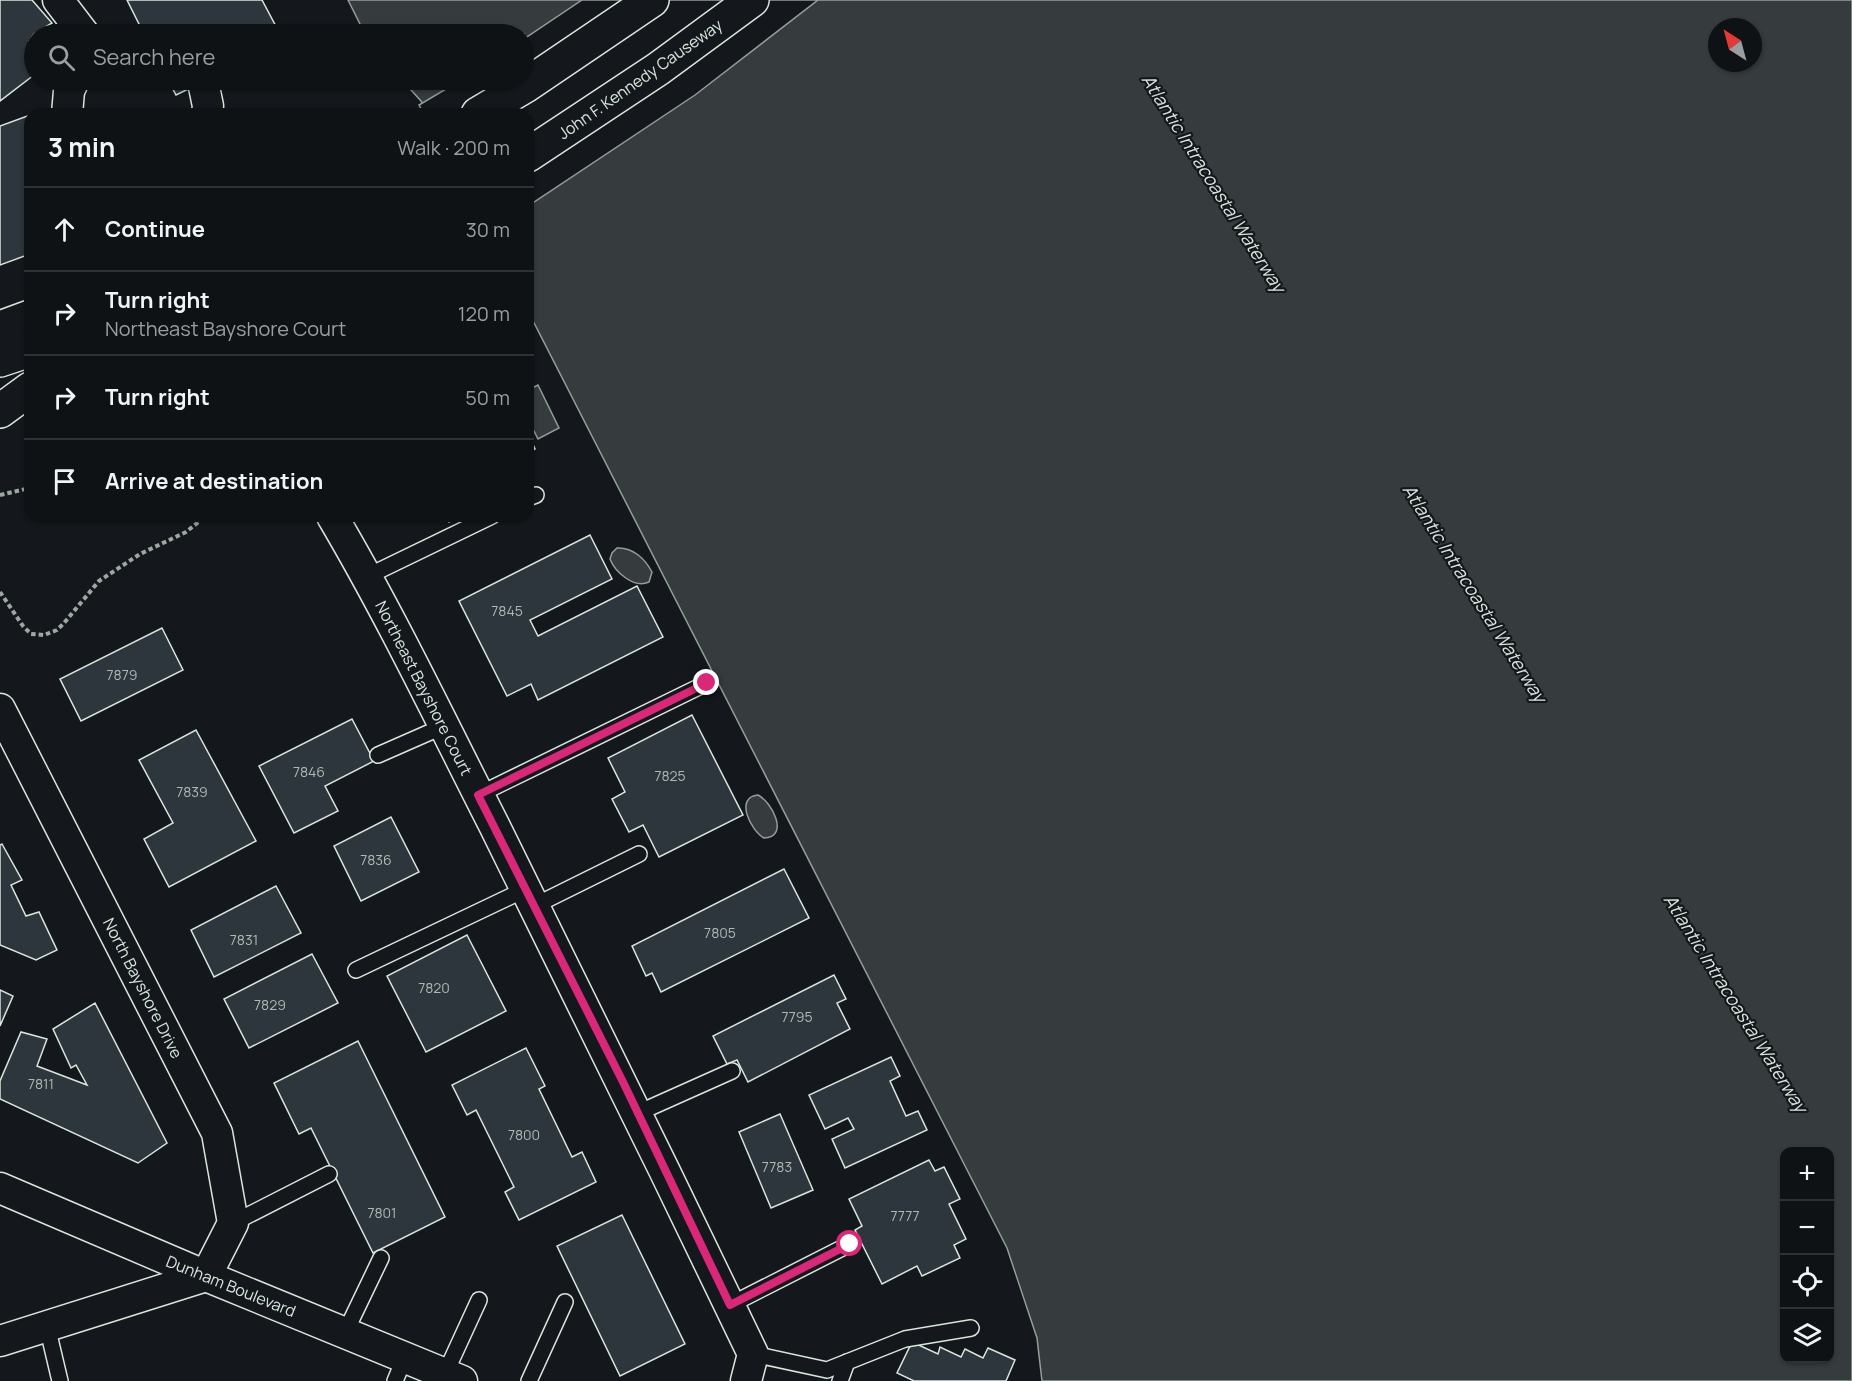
<!DOCTYPE html>
<meta charset="utf-8">
<style>
:root{--surface:#0f1215;--page:#1d2022;--text:#f1f3f6;--muted:#9b9ea0;--line:#2f3234}
body{margin:0;font-family:Manrope,sans-serif;background:var(--page);color:var(--text)}
.controls{position:absolute;right:18px;bottom:18px;display:grid;overflow:hidden;border-radius:12px;box-shadow:0 2px 4px #0004}
.controls button{width:54px;height:54px;display:grid;place-items:center;padding:0;border:0;border-bottom:2px solid var(--line);background:var(--surface);color:var(--text);font:30px sans-serif}
.compass{position:absolute;left:1708px;top:18px;width:54px;height:54px;border-radius:50%;background:var(--surface);box-shadow:0 2px 4px #0004;rotate:324deg}
.stop{position:absolute;width:18px;height:18px;margin:-14px;border:4px solid #db2777;border-radius:50%;background:#fff}
.stop.end{background:#db2777;border-color:#fff;box-shadow:0 2px 6px #0008}
.list{margin:0;padding:0;list-style:none}
h2{display:flex;justify-content:space-between;align-items:center;height:78px;margin:0;padding:0 24px;font-size:26px}
h2 small{font-size:20px;font-weight:400;color:var(--muted)}
.list li{display:grid;grid-template-columns:39px 1fr auto;gap:18px;align-items:center;box-sizing:border-box;height:84px;padding:0 24px;border-top:2px solid var(--line)}
.list b{display:block;font-size:22px;white-space:nowrap}
.list p{margin:0;font-size:20px;white-space:nowrap;color:var(--muted)}
.list em{font-size:20px;font-style:normal;color:var(--muted)}
.icon{flex:none;width:33px;height:33px;fill:none;stroke:currentColor;stroke-width:2;stroke-linecap:round;stroke-linejoin:round}
.map{position:relative;flex:none;width:1852px;height:1381px;overflow:hidden}
.search{position:absolute;background:var(--surface);box-shadow:0 2px 4px #0004;left:24px;top:24px;width:510px;height:66px;display:flex;align-items:center;gap:15px;box-sizing:border-box;padding:0 21px;border-radius:33px;color:var(--muted);font-size:22px}
.panel{position:absolute;background:var(--surface);box-shadow:0 2px 4px #0004;left:24px;top:108px;width:510px;height:414px;border-radius:18px}
.map>svg:first-child{display:block}
.water{fill:#363b3e;stroke:#939e99;stroke-width:1.5;fill-rule:evenodd}
.pier{fill:#14181c;stroke:#939e99;stroke-width:1.5}
.building{fill:#2c363c;stroke:#d8e6dc;stroke-width:1.5}
.lines{fill:none;stroke-linecap:round;stroke-linejoin:round}
.lane-casing{stroke:#d8e6dc;stroke-width:18}
.street-casing{stroke:#d8e6dc;stroke-width:33}
.primary-casing{stroke:#d8e6dc;stroke-width:36}
.path{stroke:#9da8a2;stroke-width:4;stroke-dasharray:4.5 3;stroke-linecap:butt}
.lane{stroke:#14181c;stroke-width:15}
.street{stroke:#14181c;stroke-width:30}
.primary{stroke:#14181c;stroke-width:33}
.route{stroke:#db2777;stroke-width:8}
.labels{text-anchor:middle;dominant-baseline:central;stroke-width:4.5;stroke-linejoin:round;paint-order:stroke}
.number-label{font-size:14px;fill:#adbab4}
.street-label{font-size:16px;fill:#d8e6dc;stroke:#14181c}
.water-label{font-size:18px;font-style:italic;fill:#d8e6dc;stroke:#14181c}
</style>
<div class="map">
<svg width="1852" height="1381" viewBox="0 0 1852 1381">
<rect width="100%" height="100%" fill="#14181c"/>
<g class="water">
<path d="M348 0H1852V1381H1042L1037 1338 1007 1248 528 311V114H427L421 101 402 80H524V34H365ZM1717 27H1753V63H1717ZM1784 1152H1830V1358H1784Z"/>
<path d="M538 385 559 428 538 439 528 419V390Z"/>
<path d="M617 548C633 547 645 559 652 572L649 582C634 589 615 572 610 559L612 553Z"/>
<path d="M758 795C772 802 790 837 764 838 751 831 734 797 758 795Z"/>
</g>
<path class="pier" d="M582 0H818L695 95 528 206V114H424L419 105 461 80H524V39Z"/>
<g class="building">
<path d="M0 0H32L52 23 34 34 29 41 34 48V75L0 101Z"/>
<path d="M127 0H262L280 34H144Z"/>
<path d="M168 80H207L176 95Z"/>
<path d="M30 115V254L0 265V126Z"/>
<path d="M528 433 535 449 528 453Z"/>
<path d="M446 516H461L449 522Z"/>
<path d="M590 535 612 579 530 620 538 636 637 586 663 637 538 700 531 684 507 696 459 601Z"/>
<path d="M162 628 183 670 81 721 60 679Z"/>
<path d="M692 715 743 815 659 857 643 825 629 832 612 799 625 792 608 758Z"/>
<path d="M352 719 374 761 325 786 338 811 294 833 259 766Z"/>
<path d="M196 730 256 841 169 887 144 839 173 823 139 760Z"/>
<path d="M391 817 419 872 361 901 334 846Z"/>
<path d="M2 844 22 880 11 885 26 916 39 912 57 950 36 960 0 945V845Z"/>
<path d="M784 869 809 918 661 992 652 973 646 976 632 946Z"/>
<path d="M276 886 301 933 214 977 191 930Z"/>
<path d="M467 935 506 1011 426 1052 387 976Z"/>
<path d="M312 954 338 1003 249 1048 224 999Z"/>
<path d="M834 975 846 999 837 1003 850 1029 748 1082 737 1060 727 1064 713 1036Z"/>
<path d="M0 990 13 996 0 1026Z"/>
<path d="M95 1003 167 1143 138 1163 0 1099V1081L21 1032 47 1039 37 1066 87 1085 76 1065 71 1068 53 1029Z"/>
<path d="M358 1041 445 1217 373 1253 311 1128 299 1134 274 1083Z"/>
<path d="M526 1048 545 1086 539 1089 572 1157 582 1152 596 1182 519 1220 505 1192 514 1187 476 1110 467 1115 452 1085Z"/>
<path d="M891 1057 900 1076 890 1081 906 1116 918 1111 927 1130 845 1168 832 1139 854 1129 848 1118 825 1129 809 1095Z"/>
<path d="M780 1114 813 1190 771 1208 739 1132Z"/>
<path d="M929 1160 935 1171 944 1167 960 1199 949 1204 966 1239 954 1245 960 1258 922 1276 917 1266 882 1284 855 1230 862 1226 849 1199Z"/>
<path d="M622 1215 685 1344 620 1376 557 1246Z"/>
<path d="M912 1342 938 1354 940 1347 961 1357 965 1349 983 1358 988 1348 1015 1360 1006 1381H914L897 1373Z"/>
</g>
<g class="lines">
<defs>
<g id="lane">
<path d="M528 498 536 495"/>
<path d="M368 576 492 516"/>
<path d="M378 755 444 726"/>
<path d="M478 795 707 683"/>
<path d="M534 906 639 854"/>
<path d="M356 970 526 889"/>
<path d="M638 1113 732 1071"/>
<path d="M233 1223 329 1174"/>
<path d="M730 1305 850 1244"/>
<path d="M47 1326 60 1381"/>
<path d="M345 1333 381 1258"/>
<path d="M753 1354 827 1370 905 1339 971 1328"/>
<path d="M445 1374 479 1300"/>
<path d="M395 1381 405 1357"/>
<path d="M529 1381 565 1302"/>
<path d="M840 1381 847 1362"/>
</g>
<g id="street">
<path d="M58 0 84 34"/>
<path d="M203 82 208 106 207 114"/>
<path d="M67 114 69 91 74 80"/>
<path d="M332 516C391 616 441 721 494 825 582 1001 668 1177 753 1354L746 1381"/>
<path d="M0 709 217 1133 233 1223 206 1276"/>
<path d="M0 1188 206 1276 462 1381"/>
<path d="M0 1341 206 1276"/>
</g>
<g id="primary">
<path d="M478 114 525 86 652 0"/>
<path d="M528 155 658 69 752 0"/>
<path d="M0 328 30 317"/>
<path d="M0 360 30 350"/>
<path d="M0 411 30 389"/>
</g>
</defs>
<use href="#lane" class="lane-casing"/>
<use href="#street" class="street-casing"/>
<use href="#primary" class="primary-casing"/>
<g class="path">
<path d="M0 495 30 488"/>
<path d="M0 592 23 626 31 634 44 635 57 630 64 623 99 581 140 554 186 532 206 516"/>
</g>
<use href="#lane" class="lane"/>
<use href="#street" class="street"/>
<use href="#primary" class="primary"/>
</g>
<g class="lines">
<path class="route" d="M707 683 478 795 624 1084 730 1305 850 1244"/>
</g>
<g class="labels">
<g class="number-label">
<text x="507" y="610">7845</text>
<text x="122" y="674">7879</text>
<text x="309" y="771">7846</text>
<text x="670" y="775">7825</text>
<text x="192" y="791">7839</text>
<text x="376" y="859">7836</text>
<text x="720" y="932">7805</text>
<text x="244" y="939">7831</text>
<text x="434" y="987">7820</text>
<text x="270" y="1004">7829</text>
<text x="797" y="1016">7795</text>
<text x="41" y="1083">7811</text>
<text x="524" y="1134">7800</text>
<text x="777" y="1166">7783</text>
<text x="382" y="1212">7801</text>
<text x="905" y="1215">7777</text>
</g>
<g class="street-label">
<text transform="translate(640 79) rotate(-35)">John F. Kennedy Causeway</text>
<text transform="translate(424 688) rotate(63)">Northeast Bayshore Court</text>
<text transform="translate(143 988) rotate(63)">North Bayshore Drive</text>
<text transform="translate(231 1286) rotate(22)">Dunham Boulevard</text>
</g>
<g class="water-label">
<text transform="translate(1214 183) rotate(58)">Atlantic Intracoastal Waterway</text>
<text transform="translate(1475 593) rotate(58)">Atlantic Intracoastal Waterway</text>
<text transform="translate(1736 1003) rotate(58)">Atlantic Intracoastal Waterway</text>
</g>
</g>
</svg>
<div class="controls">
<button>+</button>
<button>−</button>
<button><svg class="icon" aria-label="locate" viewBox="0 0 24 24"><circle cx="12" cy="12" r="6"/><path d="M12 2v4M12 18v4M2 12h4M18 12h4"/></svg></button>
<button><svg class="icon" aria-label="layers" viewBox="0 0 24 24"><path d="M12 4l9 5-9 5-9-5zM3 14l9 5 9-5"/></svg></button>
</div>
<svg class="compass" viewBox="-18 -18 36 36"><path d="M0-13l5 13h-10z" fill="#e53935"/><path d="M0 13l5-13h-10z" fill="#9b9ea0"/></svg>
<div class="stop" style="left:850px;top:1244px"></div>
<div class="stop end" style="left:707px;top:683px"></div>
<div class="search"><svg class="icon" aria-label="search" viewBox="0 0 24 24"><circle cx="10" cy="10" r="6"/><path d="M15 15l6 6"/></svg>Search here</div>
<section class="panel">
<h2>3 min<small>Walk · 200 m</small></h2>
<ul class="list">
<li><svg class="icon" aria-label="ahead" viewBox="0 0 24 24"><path d="M12 20V5M6 11l6-6 6 6"/></svg><div><b>Continue</b></div><em>30 m</em></li>
<li><svg class="icon" aria-label="right" viewBox="0 0 24 24"><path d="M7 20v-9h11M14 6l5 5-5 5"/></svg><div><b>Turn right</b><p>Northeast Bayshore Court</p></div><em>120 m</em></li>
<li><svg class="icon" aria-label="right" viewBox="0 0 24 24"><path d="M7 20v-9h11M14 6l5 5-5 5"/></svg><div><b>Turn right</b></div><em>50 m</em></li>
<li><svg class="icon" aria-label="arrive" viewBox="0 0 24 24"><path d="M6 21V4h12l-3 4 3 4H6"/></svg><div><b>Arrive at destination</b></div></li>
</ul>
</section>
</div>
